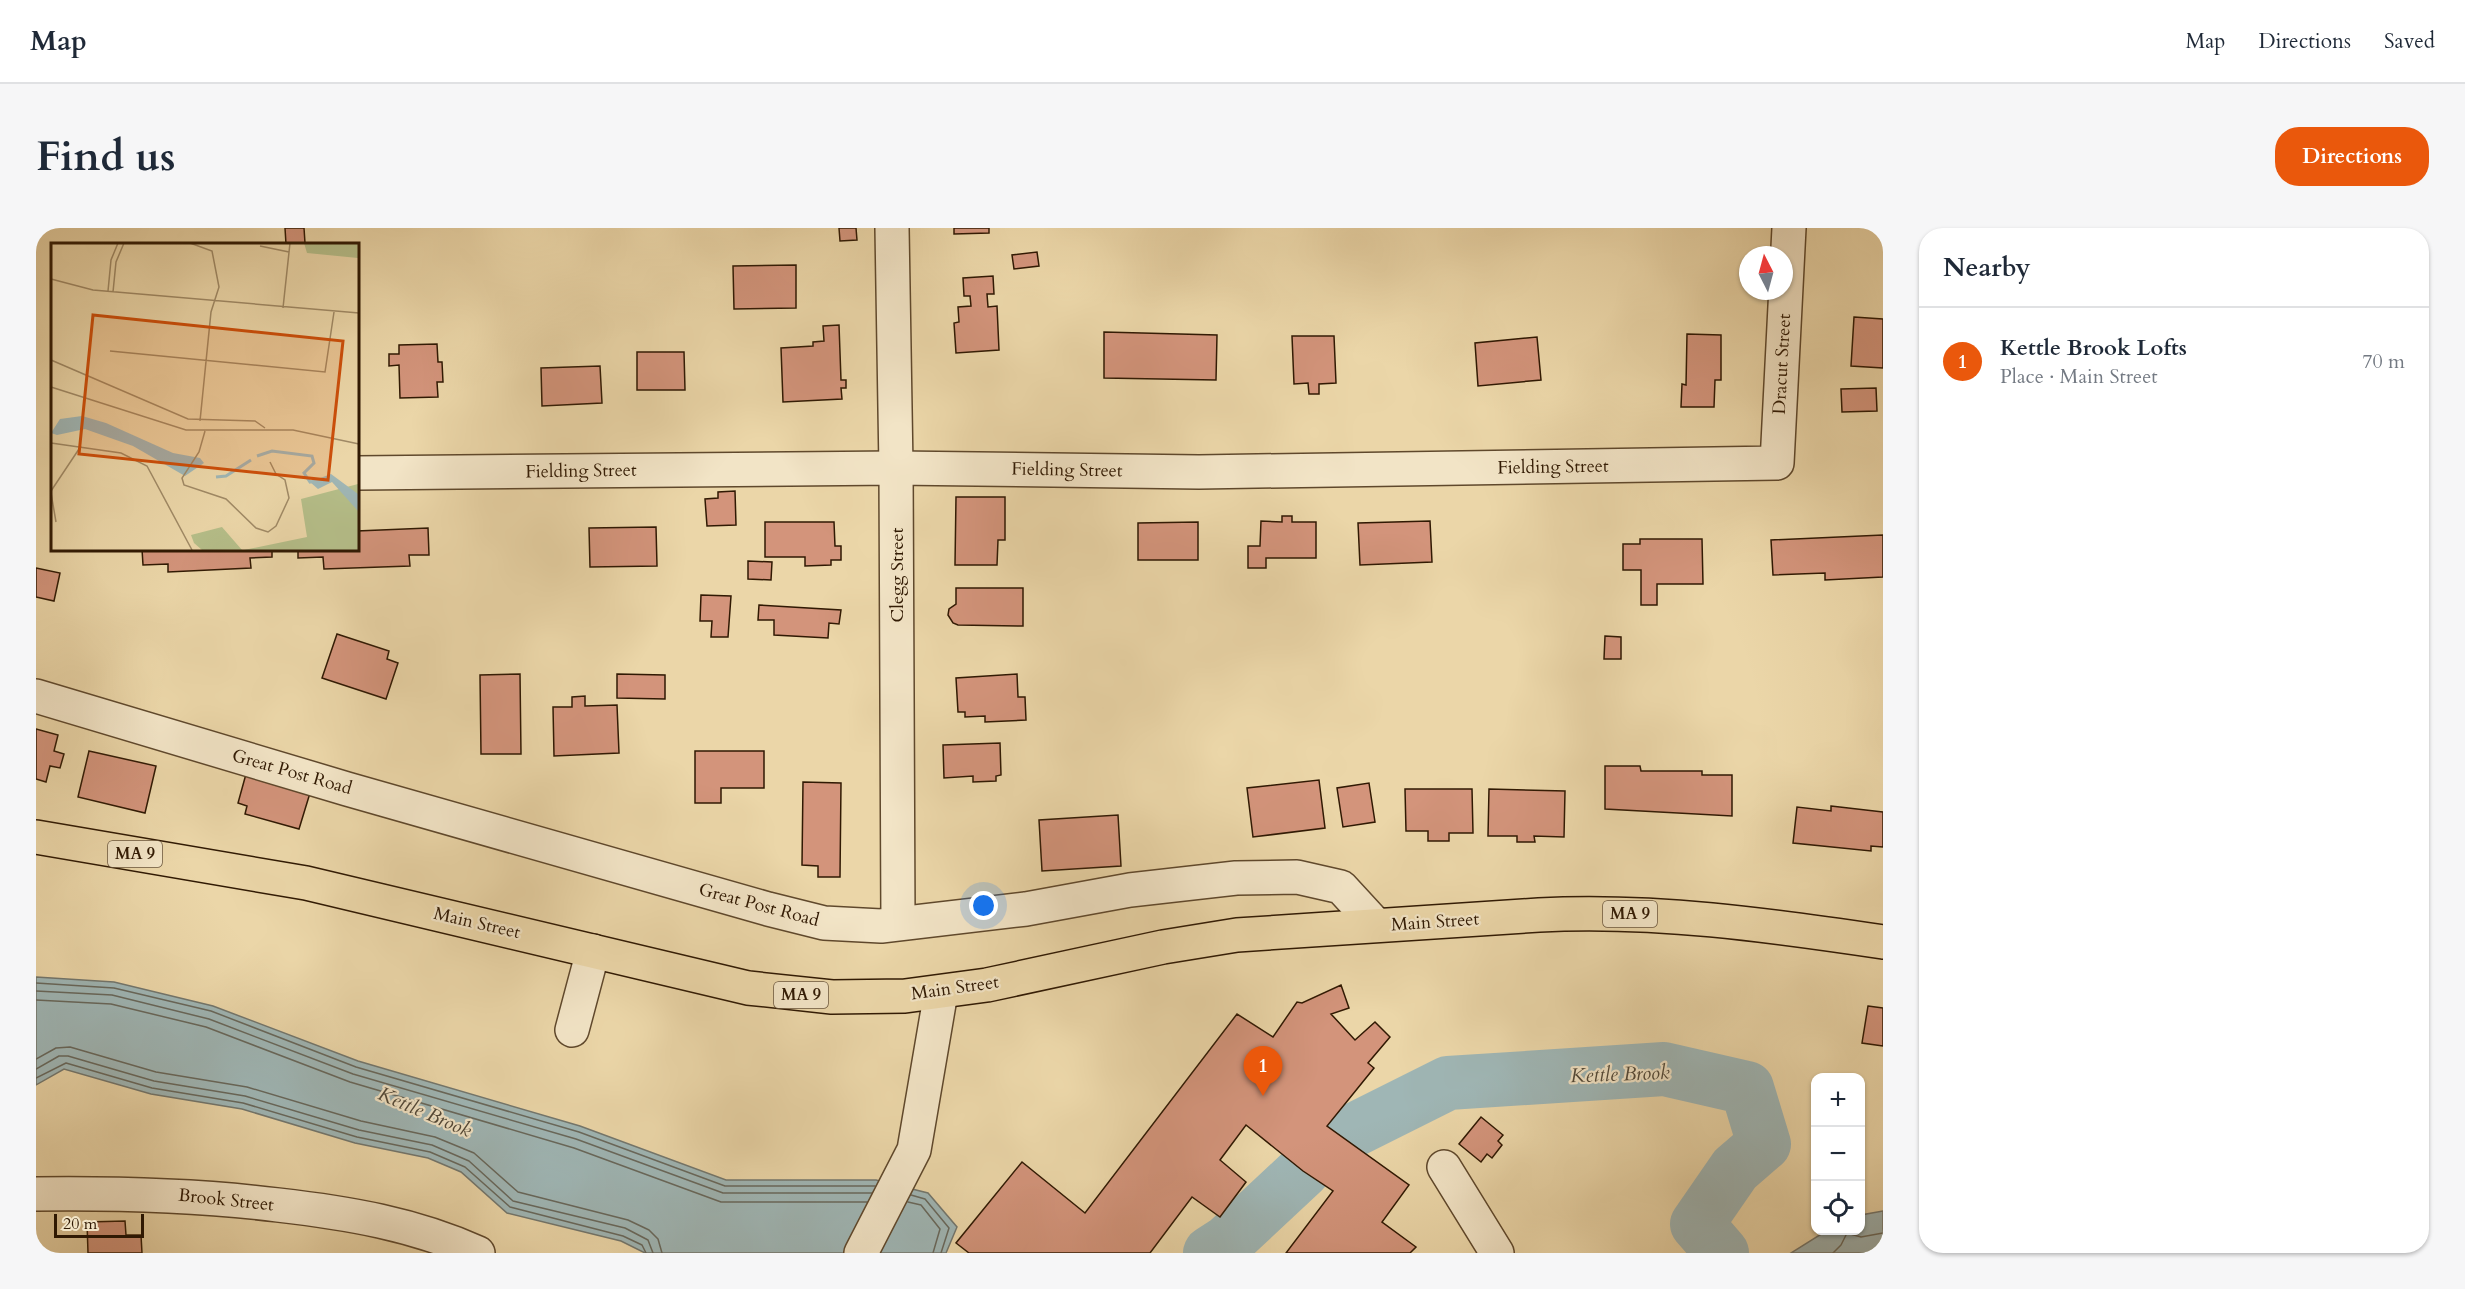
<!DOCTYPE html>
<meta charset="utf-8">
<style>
:root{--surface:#fff;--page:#f6f6f7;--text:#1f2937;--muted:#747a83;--line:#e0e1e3;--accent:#ea580c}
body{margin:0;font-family:Cardo,serif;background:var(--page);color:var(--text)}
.controls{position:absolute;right:18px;bottom:18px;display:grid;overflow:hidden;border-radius:12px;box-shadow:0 2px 4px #0004}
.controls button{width:54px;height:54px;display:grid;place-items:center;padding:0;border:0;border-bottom:2px solid var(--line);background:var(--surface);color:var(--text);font:30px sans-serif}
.compass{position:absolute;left:1703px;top:18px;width:54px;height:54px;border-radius:50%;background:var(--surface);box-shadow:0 2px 4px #0004;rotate:354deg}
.scale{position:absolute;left:18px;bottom:15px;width:90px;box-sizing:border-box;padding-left:6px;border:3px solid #301903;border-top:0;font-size:16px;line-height:21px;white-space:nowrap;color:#301903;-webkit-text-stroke:4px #f2e4c6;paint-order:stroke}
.you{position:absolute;left:948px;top:678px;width:21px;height:21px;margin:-15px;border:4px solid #fff;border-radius:50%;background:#1a73e8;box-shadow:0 0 0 9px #1a73e833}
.badge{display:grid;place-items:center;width:39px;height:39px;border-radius:50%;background:var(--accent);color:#fff;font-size:20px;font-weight:700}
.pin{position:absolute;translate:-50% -50px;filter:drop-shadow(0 2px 3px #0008)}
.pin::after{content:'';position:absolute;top:32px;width:21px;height:18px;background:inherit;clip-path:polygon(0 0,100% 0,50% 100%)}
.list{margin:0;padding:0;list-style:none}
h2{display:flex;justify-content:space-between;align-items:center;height:78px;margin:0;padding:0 24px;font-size:26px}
h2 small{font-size:20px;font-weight:400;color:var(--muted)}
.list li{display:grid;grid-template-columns:39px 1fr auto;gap:18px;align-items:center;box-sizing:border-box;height:108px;padding:0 24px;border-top:2px solid var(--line)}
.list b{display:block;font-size:22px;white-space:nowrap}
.list p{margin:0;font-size:20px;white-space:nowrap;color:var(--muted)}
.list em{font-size:20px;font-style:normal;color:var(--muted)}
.icon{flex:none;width:33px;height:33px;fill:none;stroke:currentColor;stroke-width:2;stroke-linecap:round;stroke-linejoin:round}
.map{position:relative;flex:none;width:1847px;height:1025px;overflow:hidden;border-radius:24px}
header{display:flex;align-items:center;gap:36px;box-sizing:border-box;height:84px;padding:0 30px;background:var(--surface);border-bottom:2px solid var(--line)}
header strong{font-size:28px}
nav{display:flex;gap:33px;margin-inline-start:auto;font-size:21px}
.intro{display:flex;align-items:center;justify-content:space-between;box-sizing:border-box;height:144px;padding:0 36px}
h1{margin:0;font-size:42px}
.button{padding:15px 27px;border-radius:24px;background:var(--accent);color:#fff;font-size:21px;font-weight:700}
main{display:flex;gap:36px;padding:0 36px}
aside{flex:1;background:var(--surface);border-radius:24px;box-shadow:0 2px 4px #0004}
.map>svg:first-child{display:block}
.water{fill:#9fb6b5;stroke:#73776e;stroke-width:1.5}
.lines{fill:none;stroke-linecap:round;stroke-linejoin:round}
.shore{stroke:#68685c;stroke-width:1.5}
.river{stroke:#9fb6b5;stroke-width:54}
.building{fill:#d3947b;stroke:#301903;stroke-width:1.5}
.minor-casing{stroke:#5f482c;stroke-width:36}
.highway-casing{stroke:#301903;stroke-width:36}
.minor{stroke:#f2e4c6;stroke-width:33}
.highway{stroke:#ebd6a8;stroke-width:33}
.labels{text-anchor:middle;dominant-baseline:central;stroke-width:4.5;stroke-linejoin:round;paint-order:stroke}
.shield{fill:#f2e4c6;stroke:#6a563e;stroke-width:1.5}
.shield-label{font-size:16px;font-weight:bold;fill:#301903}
.street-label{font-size:18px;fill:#301903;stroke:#f2e4c6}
.water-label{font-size:20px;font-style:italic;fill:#514838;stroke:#f2e4c6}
.inset-river{fill:none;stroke:#9fb6b5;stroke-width:3}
.inset-road{fill:none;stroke:#a08a66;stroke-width:1.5}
.view{fill:#cc4f0b;fill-opacity:0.15;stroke:#cc4f0b;stroke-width:3}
.inset-edge{fill:none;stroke:#301903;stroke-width:3}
</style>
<header>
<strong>Map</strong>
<nav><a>Map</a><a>Directions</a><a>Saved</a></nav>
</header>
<div class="intro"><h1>Find us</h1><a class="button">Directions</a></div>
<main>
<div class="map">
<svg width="1847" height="1025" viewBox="0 0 1847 1025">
<rect width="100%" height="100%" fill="#ebd6a8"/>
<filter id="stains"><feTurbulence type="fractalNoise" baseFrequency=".00333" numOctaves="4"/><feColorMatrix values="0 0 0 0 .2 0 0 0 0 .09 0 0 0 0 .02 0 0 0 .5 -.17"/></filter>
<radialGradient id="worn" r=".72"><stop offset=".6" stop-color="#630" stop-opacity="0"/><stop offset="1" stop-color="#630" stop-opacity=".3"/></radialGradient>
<g class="water">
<path d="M0 749 78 754 177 778 322 833 544 898 690 952H840L892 965 921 999 910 1025H609L585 1013 471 985 425 944 392 930 319 915 206 881 115 866 28 841 0 857Z"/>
<path d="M1847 983V1025H1755L1790 1003 1824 1002 1825 987Z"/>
</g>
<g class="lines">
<g class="shore">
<path d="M0 755 78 760 175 783 320 839 543 904 689 958H839"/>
<path d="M0 763 76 767 173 791 317 846 540 911 687 965H836"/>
<path d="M0 772 75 776 170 799 314 854 538 920 685 974H831"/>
<path d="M0 831 20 820 34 819 120 844 211 859 325 893 399 909 438 925 482 964 592 992 613 1002 622 1011 626 1025"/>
<path d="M0 841 23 828H32L118 853 209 868 323 902 396 917 433 933 477 973 589 1000 612 1012 617 1025"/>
<path d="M0 850 30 835 116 860 207 875 321 909 394 924 429 939 474 979 587 1008 606 1017 610 1025"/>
<path d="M875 967 889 971 913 1000 905 1025"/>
<path d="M872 974 885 977 904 1001 897 1025"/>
<path d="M1797 1025 1805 1017 1811 1005 1825 1009 1847 1005"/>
</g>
<g class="river">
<path d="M1304 909 1412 855 1628 841 1711 860 1728 916 1699 941 1661 996 1686 1025"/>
<path d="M1174 1025 1191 1014 1267 943"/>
</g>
</g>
<g class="building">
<path d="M249 0H268L269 15 250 16Z"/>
<path d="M803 0H820L821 12 804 13Z"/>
<path d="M918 0H953V5L918 6Z"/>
<path d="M1001 24 1003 38 978 41 976 27Z"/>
<path d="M760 37V80L698 81 697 38Z"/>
<path d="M957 48 958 66H951L952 79 961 78 963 122 920 125 918 95 923 94 922 79 935 78 934 68H928L927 50Z"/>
<path d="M1818 89 1847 91V140L1815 138Z"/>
<path d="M803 97 805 152H810V160H805L806 171 747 174 745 120 777 118V114L788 113 787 98Z"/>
<path d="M1068 104 1181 107 1180 152 1068 150Z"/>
<path d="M1651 106 1685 107V152H1679L1678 179H1645L1646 156 1650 157Z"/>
<path d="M1256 108H1298L1300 155 1283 156V166H1273L1272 155 1258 156Z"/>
<path d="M1501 109 1505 152 1442 158 1439 115Z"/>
<path d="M401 116 402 134H406L407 154H401L402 169 364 170 363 137 353 138V126H363V117Z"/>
<path d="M601 124H648L649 162H601Z"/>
<path d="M564 138 566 175 506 178 505 140Z"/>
<path d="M1840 160 1841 183 1806 184 1805 161Z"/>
<path d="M699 263 700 297 671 298 669 271 682 270V264Z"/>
<path d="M920 269H969V312H962L961 337H919Z"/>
<path d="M1246 288H1256V294H1280V330H1230V340H1212V318H1224L1225 293 1246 294Z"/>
<path d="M1394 293 1396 334 1324 337 1322 295Z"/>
<path d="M729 294H798L799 318H805V332H795V337L769 338V329H729Z"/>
<path d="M1162 294V332H1102V295Z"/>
<path d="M620 299 621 338 554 339 553 300Z"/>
<path d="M392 300 393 327H373L374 338 288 341 287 329 262 330V321H321V303Z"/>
<path d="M1847 307V349L1789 352V345L1737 347 1735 312Z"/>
<path d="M1604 311H1666L1667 356H1621V377H1605V342H1587V316H1604Z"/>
<path d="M106 321H236V329L214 330 215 340 132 344V336L107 337Z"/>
<path d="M712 333 736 334 735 352 712 351Z"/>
<path d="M0 340 24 345 18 373 0 369Z"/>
<path d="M920 360H987V398L922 397 917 395 912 387 913 381 920 376Z"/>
<path d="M665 367 695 368 692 409H675L676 393H664Z"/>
<path d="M723 377 805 382 803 396 793 395 792 410 738 407V392H722Z"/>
<path d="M301 406 353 423 351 431 362 435 350 471 286 450Z"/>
<path d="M1569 408 1585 409V431H1568Z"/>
<path d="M484 446 485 526H445L444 447Z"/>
<path d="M581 446 629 447V471L581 470Z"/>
<path d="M981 446 982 469H989L990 492 949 494V488L929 489V484H922L920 450Z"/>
<path d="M549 468V478L581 477 583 525 518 528 517 479H536V469Z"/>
<path d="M0 501 22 507 18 523 28 526 24 540 14 538 10 554 0 551Z"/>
<path d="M964 515 965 547 960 548V553L937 554V548L908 550 907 517Z"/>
<path d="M53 523 120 538 109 585 42 569Z"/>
<path d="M659 523H728V560H685V575H659Z"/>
<path d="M1569 538H1604L1605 543H1666V547H1696V588L1569 581Z"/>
<path d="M210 546 274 565 263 601 209 586 211 578 202 575Z"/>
<path d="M1283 552 1289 600 1217 609 1211 560Z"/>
<path d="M767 554 805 555 804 649H782V638L766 637Z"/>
<path d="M1333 555 1339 594 1307 599 1301 560Z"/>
<path d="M1369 561H1436L1437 605H1413V613H1392V603H1370Z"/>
<path d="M1453 561 1529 563 1528 609 1498 608 1499 614H1481V608H1452Z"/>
<path d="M1795 578 1847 584V619L1835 618V623L1757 615 1761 579 1795 583Z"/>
<path d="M1082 587 1085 638 1006 643 1003 592Z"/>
<path d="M1305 757 1313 780 1295 786 1319 812 1339 794 1354 809 1332 835 1338 840 1291 898 1373 957 1346 994 1380 1019 1374 1025H1250L1297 963 1267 943 1210 897 1184 932 1210 954 1184 989 1156 969 1114 1025H933L920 1015 986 934 1049 985 1201 786 1237 809 1261 774 1266 775Z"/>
<path d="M1832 778 1847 780V818L1826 815Z"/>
<path d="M1445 889 1467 907 1462 913 1466 917 1456 930 1451 926 1445 934 1423 916Z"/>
<path d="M89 993 90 1007H105L106 1025H52L51 994Z"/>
</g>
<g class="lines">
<defs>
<g id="minor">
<path d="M856 0 860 240 862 695"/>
<path d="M321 245 860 240 1163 244 1741 235 1753 0"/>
<path d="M0 468 311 561 732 681 788 695 845 698 990 681 1094 662 1200 650 1261 649 1305 659 1340 697"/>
<path d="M536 802 557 723"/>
<path d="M1408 939 1461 1025"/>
<path d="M0 966C81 965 161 967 242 977 312 985 378 996 442 1025"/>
<path d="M825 1025 878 922 905 764"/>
</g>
<path id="highway" d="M0 609 270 655 712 760 796 769 869 768 951 757 1127 719 1201 707 1503 687C1619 681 1732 697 1847 714"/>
</defs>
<use href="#minor" class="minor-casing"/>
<use href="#highway" class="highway-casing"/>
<use href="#minor" class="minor"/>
<use href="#highway" class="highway"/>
</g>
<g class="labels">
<g class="shield">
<rect x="72" y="613" width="54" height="26" rx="4.5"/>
<rect x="1567" y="673" width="54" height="26" rx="4.5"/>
<rect x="738" y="754" width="54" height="26" rx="4.5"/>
</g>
<g class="shield-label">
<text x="99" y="626">MA 9</text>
<text x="1594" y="686">MA 9</text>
<text x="765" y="767">MA 9</text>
</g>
<g class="street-label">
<text transform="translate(1746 136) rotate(-87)">Dracut Street</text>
<text transform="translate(1517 239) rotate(-1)">Fielding Street</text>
<text transform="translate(1031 242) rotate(1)">Fielding Street</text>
<text transform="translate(545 243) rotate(-1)">Fielding Street</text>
<text transform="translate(861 347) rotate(-90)">Clegg Street</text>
<text transform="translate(256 544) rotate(16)">Great Post Road</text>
<text transform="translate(723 677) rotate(15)">Great Post Road</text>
<text transform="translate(1399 694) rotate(-4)">Main Street</text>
<text transform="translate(441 695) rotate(13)">Main Street</text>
<text transform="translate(919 760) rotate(-8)">Main Street</text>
<text transform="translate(190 972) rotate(6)">Brook Street</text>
</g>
<g class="water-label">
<text transform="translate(1584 846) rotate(-2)">Kettle Brook</text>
<text transform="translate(389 884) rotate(23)">Kettle Brook</text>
</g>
</g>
<g transform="translate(15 15)">
<rect width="308" height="308" fill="#ebd6a8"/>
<path d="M253 0H307V15L256 10ZM307 241V307H193L256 294 250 256ZM171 284 191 307H151L143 300 140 292Z" fill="#b5be89"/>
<path d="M31 173 55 180 122 210 149 215 153 220 134 233 82 203 34 186 6 192 0 190 9 176ZM280 231 307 251V268L281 239 267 246 259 239Z" fill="#9fb6b5"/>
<path class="inset-river" d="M206 213 221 208 261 213 263 220 253 230 259 239 269 237M165 234 175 233 200 217"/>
<path class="inset-road" d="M139 0 161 8 168 44 160 69 149 178M209 3 238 9M0 36 42 47 308 70M57 48 60 17 67 0M62 49 65 19 73 0M232 65 239 0M59 108 274 129 283 69M0 117 137 176 204 178 214 185M0 144 135 187H242L308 201M154 188 148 209 131 235 133 242 175 256 205 285 217 289 225 283 238 255 234 237 225 231 219 219M0 200 70 210 96 223 141 307M0 248 30 203M0 250 5 279"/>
<path class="view" d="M42 72 292 98 277 237 28 211Z"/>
<rect width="308" height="308" class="inset-edge"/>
</g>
<rect width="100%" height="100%" filter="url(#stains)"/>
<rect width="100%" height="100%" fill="url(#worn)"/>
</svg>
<div class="controls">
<button>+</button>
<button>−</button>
<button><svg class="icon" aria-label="locate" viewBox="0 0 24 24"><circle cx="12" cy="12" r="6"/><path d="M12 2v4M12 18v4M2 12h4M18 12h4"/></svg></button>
</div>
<svg class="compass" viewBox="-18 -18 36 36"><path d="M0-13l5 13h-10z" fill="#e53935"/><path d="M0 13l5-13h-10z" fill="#747a83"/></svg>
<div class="scale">20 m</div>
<div class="you"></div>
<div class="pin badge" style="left:1227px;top:868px">1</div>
</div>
<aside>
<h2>Nearby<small></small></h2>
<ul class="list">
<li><span class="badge">1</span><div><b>Kettle Brook Lofts</b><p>Place · Main Street</p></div><em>70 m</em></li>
</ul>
</aside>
</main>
